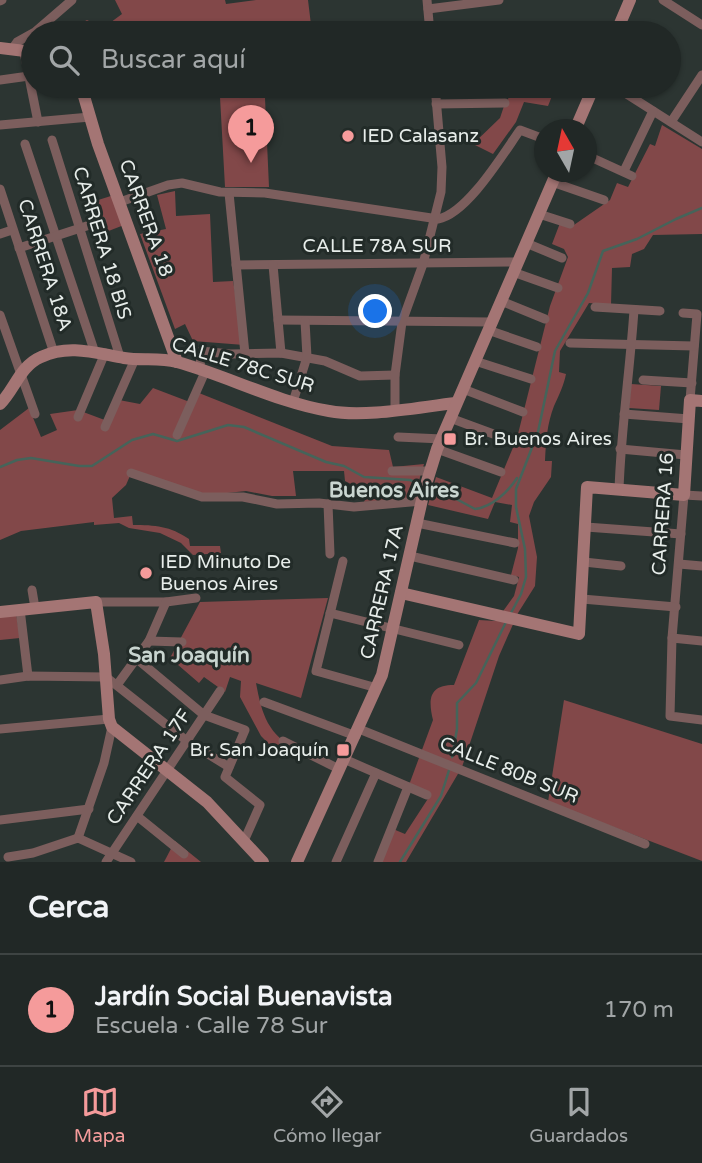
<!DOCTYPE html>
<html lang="es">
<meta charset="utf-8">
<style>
:root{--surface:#212826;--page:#29302e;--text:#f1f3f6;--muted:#a2a6a7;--line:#3e4443;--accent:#f59b9b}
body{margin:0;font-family:"Varela Round",sans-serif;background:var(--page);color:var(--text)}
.compass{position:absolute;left:534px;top:119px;width:63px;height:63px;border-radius:50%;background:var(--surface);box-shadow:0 2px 5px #0004;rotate:351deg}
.you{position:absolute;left:376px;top:312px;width:24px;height:24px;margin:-18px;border:5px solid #fff;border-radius:50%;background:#1a73e8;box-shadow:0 0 0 10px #1a73e833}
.badge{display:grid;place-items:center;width:46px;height:46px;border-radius:50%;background:var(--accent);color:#111;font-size:23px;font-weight:700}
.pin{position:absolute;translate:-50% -58px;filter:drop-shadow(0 2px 4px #0008)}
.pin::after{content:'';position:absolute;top:37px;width:24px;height:21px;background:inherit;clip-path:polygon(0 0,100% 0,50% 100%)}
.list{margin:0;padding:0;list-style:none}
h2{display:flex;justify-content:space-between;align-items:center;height:91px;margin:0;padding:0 28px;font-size:30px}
h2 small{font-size:23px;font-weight:400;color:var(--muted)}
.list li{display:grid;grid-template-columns:46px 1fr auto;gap:21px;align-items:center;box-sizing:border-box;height:112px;padding:0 28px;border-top:2px solid var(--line)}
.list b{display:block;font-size:26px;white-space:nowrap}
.list p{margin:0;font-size:23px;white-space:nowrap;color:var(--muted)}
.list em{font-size:23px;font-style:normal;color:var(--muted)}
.icon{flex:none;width:38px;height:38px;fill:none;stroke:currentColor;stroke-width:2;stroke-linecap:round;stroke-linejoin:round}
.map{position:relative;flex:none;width:702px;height:862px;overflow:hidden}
.search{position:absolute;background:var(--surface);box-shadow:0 2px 5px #0004;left:21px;right:21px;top:21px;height:77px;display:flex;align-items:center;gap:18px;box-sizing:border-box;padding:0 24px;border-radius:38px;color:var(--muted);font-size:26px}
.sheet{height:203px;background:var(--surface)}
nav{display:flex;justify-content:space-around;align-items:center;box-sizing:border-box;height:98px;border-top:2px solid var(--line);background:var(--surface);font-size:19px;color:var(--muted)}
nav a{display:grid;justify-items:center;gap:4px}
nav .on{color:var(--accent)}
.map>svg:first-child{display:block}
.green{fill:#824849}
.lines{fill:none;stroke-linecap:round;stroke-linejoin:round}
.stream{stroke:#45645a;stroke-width:2.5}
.street{stroke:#7c5e5d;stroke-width:9}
.secondary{stroke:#a47574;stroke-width:12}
.poi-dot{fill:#f59b9b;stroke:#222b28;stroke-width:2.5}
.labels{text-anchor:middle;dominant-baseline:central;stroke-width:6;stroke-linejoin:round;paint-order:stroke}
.poi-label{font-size:19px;fill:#e7edea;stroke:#222b28;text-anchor:start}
.street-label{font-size:19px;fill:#e7edea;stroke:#222b28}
.neighbourhood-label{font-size:21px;font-weight:bold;fill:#c9d5d0;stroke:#222b28}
</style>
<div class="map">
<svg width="702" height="862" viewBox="0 0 702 862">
<rect width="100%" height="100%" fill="#2c3532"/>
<g class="green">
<path d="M115 0H225L226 4 256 0H308L312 33H62L87 20 103 28 122 14Z"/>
<path d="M109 86H318L319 96 265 98 269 187H225L220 97H184L145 91 112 97Z"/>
<path d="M517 86H556L548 106 524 102 516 122 493 154 473 144 500 118 505 103Z"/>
<path d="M662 125 702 149V234L653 235 644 249 632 254 630 267 612 268 611 305 589 303 560 351 559 372 566 374C564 385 559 395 554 406 547 424 546 441 545 461H552L551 477 534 502 529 516 537 557 535 586 518 613 499 656 462 767 406 862H377L393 829 405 834 431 794 409 785 433 720C428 699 429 685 454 685L479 620 496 621 514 596 519 577 511 575 518 548V524L510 522 512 505 495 502 488 519 428 505 436 477 492 498 517 438 550 306 568 257 564 249 552 244 560 223 571 227 610 200 617 183 628 187 650 144 655 146Z"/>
<path d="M175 191 176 216 210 214 213 282 233 281 244 345 193 341 185 324 175 329 140 234 166 229 157 195Z"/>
<path d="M114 195 124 225 106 232 95 201Z"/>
<path d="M631 384 661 386 659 410 629 408Z"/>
<path d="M153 388 195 404 199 393 332 446 389 450 393 467 424 464 417 487 407 499 364 502 368 493 345 481 344 471H293L296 496H272L246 491 218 494 202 493 132 471 126 485 112 498 114 518 132 516 133 525C155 525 170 526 189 539L190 546H220L221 553 193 555 181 543 160 533 129 528 119 523 94 525V522L21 531 0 540V430L29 408 41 437 57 430 50 414 78 410 110 422 119 400 140 404Z"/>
<path d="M328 598 301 698 256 683C262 715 268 735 298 750L296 754 273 748 261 736 240 697 241 681 230 677 225 692 204 677 199 683 170 658 200 602Z"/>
<path d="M16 613 20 638 0 640V616Z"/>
<path d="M564 700 702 744V861L548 802Z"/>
<path d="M175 841 201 862H164Z"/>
</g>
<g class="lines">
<g class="stream">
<path d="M0 467 17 460 31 458 79 466H92L132 440 153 434 177 441 228 425 244 427 326 462 344 466 364 477 410 480 422 485"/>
<path d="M428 487 449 495 475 509C492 507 508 492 517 478"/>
<path d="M511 613 521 594 526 577 525 549 516 507V489L538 432 555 351 588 293 603 251 637 239 676 219 702 208"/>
<path d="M452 757 457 729V703L476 683 506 622"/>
<path d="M400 862 441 796 450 767"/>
</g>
<g class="street">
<path d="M427 0 430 33"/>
<path d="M663 0 702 25"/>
<path d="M0 1 2 0"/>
<path d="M428 9 499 0"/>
<path d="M12 49 17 42 35 32 72 0"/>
<path d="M24 52 38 122"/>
<path d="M0 80 29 76"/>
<path d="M614 86 702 142"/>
<path d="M436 104 505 103"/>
<path d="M671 122 702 75"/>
<path d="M0 125 90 117"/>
<path d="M52 140 120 357"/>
<path d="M25 144 94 350"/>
<path d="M586 155 632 176"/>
<path d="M624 171 653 111"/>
<path d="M552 182 604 200"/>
<path d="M0 189 54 353"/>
<path d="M229 193 245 354"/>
<path d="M120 202 168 185 182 183 220 192 265 193 438 219C467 214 503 154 520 130L544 139"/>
<path d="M539 214 570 224"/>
<path d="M0 234 12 230"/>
<path d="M526 243 562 258"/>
<path d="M19 248 102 221"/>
<path d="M236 265 518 262"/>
<path d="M273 265 281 353"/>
<path d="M513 272 558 288"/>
<path d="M501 301 545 319"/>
<path d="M595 307 660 311"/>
<path d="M683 313 697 314 690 400"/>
<path d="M0 315 35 414"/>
<path d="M278 320 492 322"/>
<path d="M488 330 537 347"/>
<path d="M570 343 694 346"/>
<path d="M475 361 531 379"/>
<path d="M200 370 201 351 230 354 281 353 325 361 360 376 395 375"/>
<path d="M643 380 692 383"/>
<path d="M463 389 523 412"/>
<path d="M293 402 307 357 305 321"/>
<path d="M395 409V375L402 322 423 264 441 192 442 167 435 86"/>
<path d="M624 414 689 419"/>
<path d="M78 417 105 353"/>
<path d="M450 418 515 442"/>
<path d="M105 427 135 359"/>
<path d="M177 435 205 372"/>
<path d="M398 437 442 439"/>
<path d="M437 449 501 472"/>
<path d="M620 449 686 455"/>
<path d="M392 471H430"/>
<path d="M131 473 202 497H243L277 504 319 503 354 507 422 501"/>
<path d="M619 490C621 429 630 370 634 310"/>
<path d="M702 496 684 495 672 638 670 716 702 720"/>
<path d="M328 504 330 554"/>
<path d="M417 523 515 543"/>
<path d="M586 527 681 534"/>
<path d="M410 556 514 580"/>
<path d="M343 561 316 671 377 688"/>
<path d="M584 562 621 566"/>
<path d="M679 564 702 566"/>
<path d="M32 590 35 608"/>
<path d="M582 599 676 607"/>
<path d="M96 602H166L196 598"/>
<path d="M20 609 28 676"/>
<path d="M330 613 459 645"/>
<path d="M672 638 702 641"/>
<path d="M149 641 182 642"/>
<path d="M137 659 204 715 245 730 225 777 260 805 244 841"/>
<path d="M0 680 28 676 106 677 187 741 229 767"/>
<path d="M117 685 149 641 166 602"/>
<path d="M264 702 356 736"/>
<path d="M0 729 109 719"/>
<path d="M359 729 645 844"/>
<path d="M283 741 339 769"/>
<path d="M344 759 427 795"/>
<path d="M137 816 184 854"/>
<path d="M0 820 89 809"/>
<path d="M78 838 104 763 112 727"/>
<path d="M8 857 33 853 78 838 131 862"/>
<path d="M106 862 220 691"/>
<path d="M336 862 376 773"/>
<path d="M378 862 408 787"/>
</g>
<g class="secondary">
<path d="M616 33 630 0"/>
<path d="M0 48 33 52"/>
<path d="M81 86 98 144 177 362"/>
<path d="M575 130 594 86"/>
<path d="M0 404C15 389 20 366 41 357 69 344 95 353 124 358 142 361 159 357 177 362 228 376 276 402 329 411 365 418 419 407 456 403"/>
<path d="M401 593 579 634 587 487 684 495 690 400 702 401"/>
<path d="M0 612 96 602 104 654 109 719 112 727 207 802 263 862"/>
<path d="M297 862 382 675 424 491 437 449 557 172"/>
</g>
</g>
<g class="poi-dot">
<circle cx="348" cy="136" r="7"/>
<rect x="443" y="432" width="14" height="14" rx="3.5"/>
<circle cx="146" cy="573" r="7"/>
<rect x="336" y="743" width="14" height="14" rx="3.5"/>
</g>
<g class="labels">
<g class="poi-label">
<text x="362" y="136">IED Calasanz</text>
<text x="464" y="439">Br. Buenos Aires</text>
<text x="160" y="562">IED Minuto De<tspan x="160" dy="22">Buenos Aires</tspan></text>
<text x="329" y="750" text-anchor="end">Br. San Joaquín</text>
</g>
<g class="street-label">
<text transform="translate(146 218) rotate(70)">CARRERA 18</text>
<text transform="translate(102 243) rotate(73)">CARRERA 18 BIS</text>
<text x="377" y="246">CALLE 78A SUR</text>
<text transform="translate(45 265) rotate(72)">CARRERA 18A</text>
<text transform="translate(243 365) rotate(17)">CALLE 78C SUR</text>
<text transform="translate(663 514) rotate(-86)">CARRERA 16</text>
<text transform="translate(382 592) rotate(-77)">CARRERA 17A</text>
<text transform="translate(149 767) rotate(-56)">CARRERA 17F</text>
<text transform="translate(509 770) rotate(22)">CALLE 80B SUR</text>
</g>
<g class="neighbourhood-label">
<text x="394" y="490">Buenos Aires</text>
<text x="189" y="655">San Joaquín</text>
</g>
</g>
</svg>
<svg class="compass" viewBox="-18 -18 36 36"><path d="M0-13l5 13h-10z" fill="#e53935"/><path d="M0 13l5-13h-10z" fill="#a2a6a7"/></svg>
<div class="you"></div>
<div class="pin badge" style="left:251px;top:163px">1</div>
<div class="search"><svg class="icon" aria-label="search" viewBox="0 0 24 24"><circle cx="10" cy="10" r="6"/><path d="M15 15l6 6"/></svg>Buscar aquí</div>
</div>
<section class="sheet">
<h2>Cerca<small></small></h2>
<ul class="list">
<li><span class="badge">1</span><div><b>Jardín Social Buenavista</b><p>Escuela · Calle 78 Sur</p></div><em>170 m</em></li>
</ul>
</section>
<nav>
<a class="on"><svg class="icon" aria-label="map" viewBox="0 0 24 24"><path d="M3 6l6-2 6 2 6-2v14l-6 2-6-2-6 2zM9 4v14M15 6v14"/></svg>Mapa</a>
<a><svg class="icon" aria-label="directions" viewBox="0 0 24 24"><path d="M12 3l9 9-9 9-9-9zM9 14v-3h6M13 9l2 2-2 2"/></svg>Cómo llegar</a>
<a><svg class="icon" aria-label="saved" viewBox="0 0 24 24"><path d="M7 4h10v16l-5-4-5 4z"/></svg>Guardados</a>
</nav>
